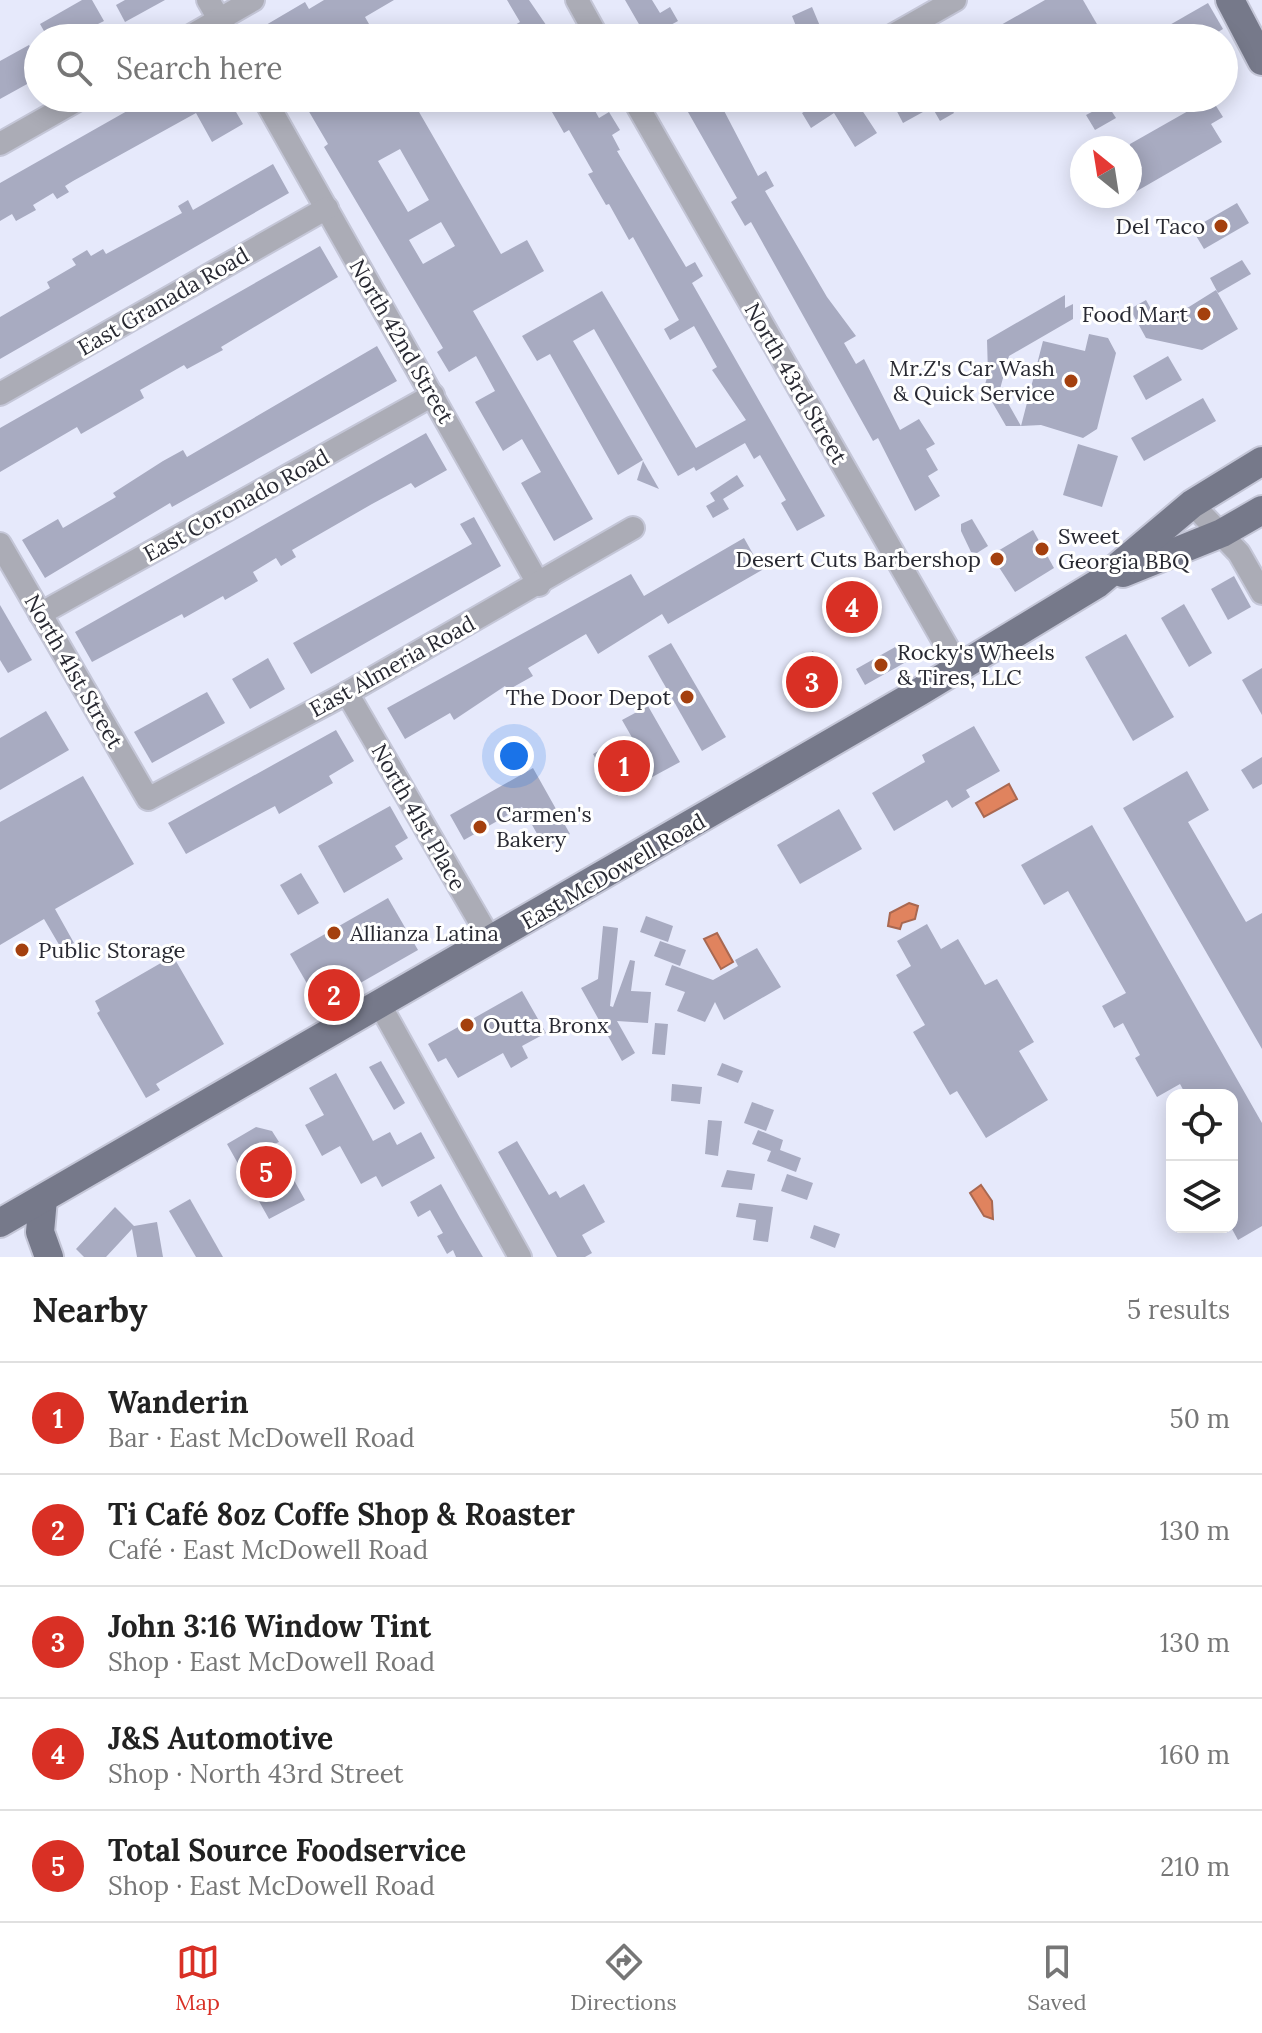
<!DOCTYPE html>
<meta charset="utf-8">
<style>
:root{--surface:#fff;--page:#f2f2f2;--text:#222;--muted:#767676;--line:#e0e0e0;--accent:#d93025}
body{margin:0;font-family:Lora,serif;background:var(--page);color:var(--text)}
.controls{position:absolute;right:24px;bottom:24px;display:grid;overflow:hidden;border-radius:16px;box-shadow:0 4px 20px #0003}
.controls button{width:72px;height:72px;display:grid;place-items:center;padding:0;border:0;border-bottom:2px solid var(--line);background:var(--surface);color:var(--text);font:40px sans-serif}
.compass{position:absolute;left:1070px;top:136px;width:72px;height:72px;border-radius:50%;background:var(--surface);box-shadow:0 4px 20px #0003;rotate:330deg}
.you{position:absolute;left:514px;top:756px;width:28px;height:28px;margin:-20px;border:6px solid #fff;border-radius:50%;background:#1a73e8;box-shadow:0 0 0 12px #1a73e833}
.badge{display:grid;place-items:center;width:52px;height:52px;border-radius:50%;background:var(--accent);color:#fff;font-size:26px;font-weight:700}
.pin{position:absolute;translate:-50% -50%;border:4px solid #fff;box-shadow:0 2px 8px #0006}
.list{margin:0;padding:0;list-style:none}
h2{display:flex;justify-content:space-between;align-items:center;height:104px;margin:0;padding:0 32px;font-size:34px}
h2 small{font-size:26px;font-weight:400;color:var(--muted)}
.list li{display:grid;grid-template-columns:52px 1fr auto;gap:24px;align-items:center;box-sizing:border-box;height:112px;padding:0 32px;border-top:2px solid var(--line)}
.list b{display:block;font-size:30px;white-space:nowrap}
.list p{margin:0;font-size:26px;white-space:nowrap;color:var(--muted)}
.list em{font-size:26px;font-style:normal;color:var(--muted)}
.icon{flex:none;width:44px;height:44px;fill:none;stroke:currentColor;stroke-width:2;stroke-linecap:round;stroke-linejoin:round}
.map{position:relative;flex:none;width:1262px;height:1257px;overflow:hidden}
.search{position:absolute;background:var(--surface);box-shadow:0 4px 20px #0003;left:24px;right:24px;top:24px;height:88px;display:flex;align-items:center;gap:20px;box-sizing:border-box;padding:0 28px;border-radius:44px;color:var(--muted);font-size:30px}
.sheet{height:664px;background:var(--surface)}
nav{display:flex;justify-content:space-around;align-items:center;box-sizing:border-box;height:112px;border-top:2px solid var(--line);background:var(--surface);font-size:22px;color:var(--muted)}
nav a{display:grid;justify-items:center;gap:4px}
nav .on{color:var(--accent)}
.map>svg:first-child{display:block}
.water{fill:#e0835e;stroke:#a96851;stroke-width:2}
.building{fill:#a8abc1;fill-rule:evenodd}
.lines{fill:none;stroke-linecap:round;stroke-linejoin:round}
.minor-casing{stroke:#c4c6d7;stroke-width:26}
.major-casing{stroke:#c4c6d7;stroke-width:32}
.minor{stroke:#abacb6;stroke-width:22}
.major{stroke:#76798a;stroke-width:28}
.poi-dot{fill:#a4400e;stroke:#fff;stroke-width:3}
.labels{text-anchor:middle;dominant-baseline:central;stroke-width:6;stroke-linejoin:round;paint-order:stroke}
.poi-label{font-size:22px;fill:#282932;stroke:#fff;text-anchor:start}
.street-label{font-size:22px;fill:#282932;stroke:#fff}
</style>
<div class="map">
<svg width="1262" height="1257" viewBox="0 0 1262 1257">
<rect width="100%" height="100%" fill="#e6e9fb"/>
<g class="water">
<path d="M1009 784 1017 799 984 817 976 803Z"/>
<path d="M909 903 918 906 915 919 902 923 900 929 888 926 890 913Z"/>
<path d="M717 933 733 962 721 969 704 939Z"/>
<path d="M981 1185 992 1201 993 1219 984 1216 970 1193Z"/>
</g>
<g class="building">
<path d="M82 0H92L104 21 90 28 96 38H48L40 24Z"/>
<path d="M125 0H165L125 22 116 5Z"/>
<path d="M324 0H394L365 17 377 38H244L305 2 309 9Z"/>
<path d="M507 0H529L555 38H493L520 22Z"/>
<path d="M625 0H652L660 13 670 7 678 21 667 27 674 38H647Z"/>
<path d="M1045 0H1083L1105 38H978Z"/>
<path d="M1208 3 1223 29 1208 38H1147Z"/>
<path d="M812 7 825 38H769L796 26 792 16Z"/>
<path d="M29 45 38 61V78L0 99V61Z"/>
<path d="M150 98H228L243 124 212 142 196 113 73 181 65 186 69 192 57 199 53 193 33 205 36 210 16 221 12 214 0 221V183Z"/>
<path d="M301 98H411L501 254 527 240 544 271 473 311 593 519 554 541 521 483 541 472 522 439 503 451 475 402 495 391 488 378 476 356 449 372 437 352 443 348 324 147 328 144ZM400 149 429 200 408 212 378 161ZM441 222 455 246 423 264 409 240Z"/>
<path d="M544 98H588L599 118 609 112 620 130 612 135 620 150 617 151 686 267 695 262 703 276 692 283 825 516 797 531 781 503 786 500 760 455 754 459 745 443 696 471 694 467 678 476 594 329 573 341 643 460 618 475 550 354 537 361 522 336 602 291 696 448 746 420 712 370 717 367 694 326 670 340 664 329 679 320 633 237 629 240 609 204 606 205 588 174 593 172 569 130 564 133Z"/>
<path d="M680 98H705L711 109 720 103 758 176 766 171 774 186 765 191 827 297 856 336 844 343 856 364 864 359 900 430 919 419 935 444 926 449 938 470 928 476 940 496 915 511 878 438 873 441 751 222 745 226 731 202 737 198Z"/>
<path d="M826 98H854L877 133 855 147 834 113 811 128 802 113Z"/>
<path d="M890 98H966L951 107 954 113 940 121 932 107 903 123Z"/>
<path d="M1211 98 1223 117 1211 124 1222 142 1130 195V144Z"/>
<path d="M1107 104 1116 118 1095 130 1086 115Z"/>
<path d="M273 164 289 193 0 359V317L50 288 47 282 76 265 72 259 87 250 91 256 103 249 106 254 182 213 178 206 188 200 193 210Z"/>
<path d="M1237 203 1249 223 1204 249 1192 229Z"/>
<path d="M320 246 338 277 221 347 223 350 187 369 184 365 140 390 144 398 81 434 77 427 0 472V428Z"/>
<path d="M1242 260 1251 274 1218 293 1210 278Z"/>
<path d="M1216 290 1238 329 1202 350 1146 338 1130 309 1146 300 1160 325Z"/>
<path d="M1065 295V308L1073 304V319L1009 356 1000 389 1021 426H1006L984 388 988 374 987 340Z"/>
<path d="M1089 334 1108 338 1116 353 1097 429 1083 438 1041 425 1021 426 1043 341 1085 351Z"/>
<path d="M377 346 397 381 172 507 170 503 45 578 22 540 58 519 63 528 116 497 113 493 163 461 183 450 187 457Z"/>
<path d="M1168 356 1182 380 1146 400 1133 376Z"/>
<path d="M1203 398 1216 421 1144 461 1131 438Z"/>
<path d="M426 433 447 470 415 488 411 483 372 504 292 550 296 557 281 566 276 558 253 572 258 581 225 600 223 596 184 618 182 614 92 662 75 632Z"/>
<path d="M1078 444 1118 456 1102 507 1063 495Z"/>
<path d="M643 461 659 489 637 480Z"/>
<path d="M737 475 744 486 723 499 729 509 713 518 706 506 715 501 710 493Z"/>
<path d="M474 517 501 566 311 674 293 643 472 544 460 524Z"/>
<path d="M972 519 988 546 977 553 971 552 961 531V524Z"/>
<path d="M1033 530 1054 568 1015 592 991 555Z"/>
<path d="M744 538 762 570 668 624 662 614 598 654 586 634 528 668 533 676 508 690 505 686 454 720 450 713 405 739 387 708 631 574 644 596Z"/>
<path d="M1234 576 1251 607 1228 620 1211 589Z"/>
<path d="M862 582 880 611 841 633 825 603Z"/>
<path d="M1184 604 1212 653 1189 667 1161 618Z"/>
<path d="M0 605 32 660 8 673 0 660Z"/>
<path d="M1126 634 1174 717 1133 741 1085 657Z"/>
<path d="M671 643 726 737 702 751 648 656Z"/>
<path d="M897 646 906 662 865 685 856 669Z"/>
<path d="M813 651 837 697 817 708 811 698 806 700 787 667Z"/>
<path d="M268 658 285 689 250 709 232 679Z"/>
<path d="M1262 668V715L1242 680Z"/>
<path d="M207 692 225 723 152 763 134 732Z"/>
<path d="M648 706 680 762 617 796 593 754 604 748 607 754 614 753 634 741 622 720Z"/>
<path d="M46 711 69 750 0 790V738Z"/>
<path d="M974 726 1000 771 966 790 970 797 952 808 947 800 894 831 872 793 925 762 922 755Z"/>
<path d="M336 730 354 761 329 776 333 783 279 814 275 806 186 854 168 823Z"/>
<path d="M1262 757V784L1253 789 1241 770Z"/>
<path d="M533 768 570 834 545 848 522 807 464 840 450 815Z"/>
<path d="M1187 771 1209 810 1188 822 1246 922 1262 913V1049L1123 808Z"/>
<path d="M83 776 134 864 55 909 74 943 61 948 44 919 0 945V822Z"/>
<path d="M390 806 408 838 395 846 403 859 344 893 318 846Z"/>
<path d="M839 809 862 849 800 884 777 845Z"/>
<path d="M1092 825 1262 1123V1226L1238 1240 1232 1229V1190L1238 1187 1232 1176V1095H1186L1180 1084 1157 1097 1135 1058 1140 1055 1123 1023 1114 1028 1102 1006 1126 993 1068 891 1044 905 1021 865Z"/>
<path d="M301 873 319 903 298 915 280 885Z"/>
<path d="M388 898 418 950 320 1006 290 954Z"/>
<path d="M646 916 673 926 668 942 640 932Z"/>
<path d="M927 924 941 949 958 939 985 985 997 979 1034 1042 1019 1051 1048 1100 986 1138 957 1091 950 1095 913 1032 925 1025 896 975 911 966 897 941Z"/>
<path d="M603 926 618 928 610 1006 613 1007 630 960 635 961 631 991 651 992 648 1023 617 1021 635 1053 622 1061 581 988 598 979Z"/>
<path d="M660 941 686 950 680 966 654 956Z"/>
<path d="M757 948 781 987 724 1020 715 1002 705 1022 677 1011 685 992 665 985 672 965 713 980 738 966 735 960Z"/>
<path d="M173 956 224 1044 156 1084 160 1090 146 1098 97 1013 100 1011 95 1001Z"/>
<path d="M522 991 546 1033 522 1046 528 1058 511 1068 503 1053 458 1078 446 1058 438 1062 428 1044Z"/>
<path d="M655 1023 668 1024 665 1055 652 1054Z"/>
<path d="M381 1061 405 1103 394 1110 369 1067Z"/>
<path d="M722 1063 743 1071 738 1083 717 1075Z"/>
<path d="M336 1073 373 1141 390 1132 397 1145 421 1132 435 1158 382 1187 376 1176 361 1184 340 1146 322 1156 305 1125 324 1115 309 1088Z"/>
<path d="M672 1084 702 1087 700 1104 671 1101Z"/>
<path d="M752 1102 774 1110 766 1131 744 1123Z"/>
<path d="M708 1120 722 1121 718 1156 705 1154Z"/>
<path d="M256 1127 272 1131 279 1142 274 1144 305 1200 269 1219 227 1144Z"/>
<path d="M758 1130 783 1140 780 1150 801 1158 796 1172 767 1161 771 1151 752 1144Z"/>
<path d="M517 1141 549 1195 556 1191 560 1198 584 1184 605 1222 582 1235 592 1253 585 1257H557L498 1152Z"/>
<path d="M727 1170 755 1174 752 1190 721 1187Z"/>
<path d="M787 1174 813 1183 807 1200 781 1191Z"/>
<path d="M441 1184 460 1218 483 1257H456L453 1250 447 1254 437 1236 443 1233 430 1210 418 1217 410 1202Z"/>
<path d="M190 1199 223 1257H196L169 1211Z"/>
<path d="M739 1203 773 1207 768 1242 753 1240 756 1220 736 1217Z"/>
<path d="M115 1207 134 1226 157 1222 163 1257H137L132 1229 106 1257H84L76 1249Z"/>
<path d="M814 1225 840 1234 835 1248 810 1238Z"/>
</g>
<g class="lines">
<defs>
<g id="minor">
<path d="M208 0 230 38"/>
<path d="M577 0 598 38"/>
<path d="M187 38 253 0"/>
<path d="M888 38 955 0"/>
<path d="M264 98 539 585"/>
<path d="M633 98 959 668"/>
<path d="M0 144 81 98"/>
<path d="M0 394 327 208"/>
<path d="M1192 504 1239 553 1262 593"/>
<path d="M0 544 148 799 347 693 633 528"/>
<path d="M40 614 433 395"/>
<path d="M347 693 491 941"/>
<path d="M380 1005 520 1257"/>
</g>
<g id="major">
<path d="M1230 0 1262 61"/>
<path d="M1123 573 1222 533 1262 510"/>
<path d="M43 1199 40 1232 49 1257"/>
<path d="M0 1223 919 692 1097 584 1192 504 1262 461"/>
</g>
</defs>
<use href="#minor" class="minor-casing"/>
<use href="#major" class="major-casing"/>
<use href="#minor" class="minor"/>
<use href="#major" class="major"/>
</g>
<g class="poi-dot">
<circle cx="1221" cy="226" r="8"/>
<circle cx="1204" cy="314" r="8"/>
<circle cx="1071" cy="381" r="8"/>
<circle cx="1042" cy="549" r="8"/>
<circle cx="997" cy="559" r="8"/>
<circle cx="881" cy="665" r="8"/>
<circle cx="687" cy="697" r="8"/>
<circle cx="480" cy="827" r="8"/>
<circle cx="334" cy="933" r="8"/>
<circle cx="22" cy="950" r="8"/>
<circle cx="467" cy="1025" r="8"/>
</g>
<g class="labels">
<g class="poi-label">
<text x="1205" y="226" text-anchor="end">Del Taco</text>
<text x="1188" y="314" text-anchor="end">Food Mart</text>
<text x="1055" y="368" text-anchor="end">Mr.Z's Car Wash<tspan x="1055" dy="25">&amp; Quick Service</tspan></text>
<text x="1058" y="536">Sweet<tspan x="1058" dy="25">Georgia BBQ</tspan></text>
<text x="981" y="559" text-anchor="end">Desert Cuts Barbershop</text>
<text x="897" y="652">Rocky's Wheels<tspan x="897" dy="25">&amp; Tires, LLC</tspan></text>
<text x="671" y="697" text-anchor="end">The Door Depot</text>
<text x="496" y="814">Carmen's<tspan x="496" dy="25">Bakery</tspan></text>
<text x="350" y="933">Allianza Latina</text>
<text x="38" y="950">Public Storage</text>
<text x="483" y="1025">Outta Bronx</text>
</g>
<g class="street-label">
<text transform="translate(163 301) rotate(-30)">East Granada Road</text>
<text transform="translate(402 341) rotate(60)">North 42nd Street</text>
<text transform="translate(796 383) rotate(60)">North 43rd Street</text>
<text transform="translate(236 505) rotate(-29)">East Coronado Road</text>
<text transform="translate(392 666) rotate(-29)">East Almeria Road</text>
<text transform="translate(74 671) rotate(60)">North 41st Street</text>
<text transform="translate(419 817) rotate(60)">North 41st Place</text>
<text transform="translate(613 871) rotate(-30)">East McDowell Road</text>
</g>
</g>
</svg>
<div class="controls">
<button><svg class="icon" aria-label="locate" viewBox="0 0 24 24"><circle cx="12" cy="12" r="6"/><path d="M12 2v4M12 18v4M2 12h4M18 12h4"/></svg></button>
<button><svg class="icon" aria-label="layers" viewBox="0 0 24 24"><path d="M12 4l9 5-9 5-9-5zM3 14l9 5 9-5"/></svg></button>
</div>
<svg class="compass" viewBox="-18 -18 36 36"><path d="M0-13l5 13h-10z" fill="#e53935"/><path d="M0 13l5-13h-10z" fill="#767676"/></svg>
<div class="you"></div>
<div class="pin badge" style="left:624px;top:766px">1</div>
<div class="pin badge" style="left:334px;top:995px">2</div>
<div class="pin badge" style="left:812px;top:682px">3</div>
<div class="pin badge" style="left:852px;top:607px">4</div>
<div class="pin badge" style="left:266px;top:1172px">5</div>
<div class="search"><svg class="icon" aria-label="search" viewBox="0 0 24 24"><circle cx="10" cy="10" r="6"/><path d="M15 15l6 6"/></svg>Search here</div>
</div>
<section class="sheet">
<h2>Nearby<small>5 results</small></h2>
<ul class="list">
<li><span class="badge">1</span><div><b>Wanderin</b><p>Bar · East McDowell Road</p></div><em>50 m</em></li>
<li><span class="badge">2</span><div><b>Ti Café 8oz Coffe Shop &amp; Roaster</b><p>Café · East McDowell Road</p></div><em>130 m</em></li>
<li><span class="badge">3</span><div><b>John 3:16 Window Tint</b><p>Shop · East McDowell Road</p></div><em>130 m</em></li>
<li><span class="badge">4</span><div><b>J&amp;S Automotive</b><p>Shop · North 43rd Street</p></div><em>160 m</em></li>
<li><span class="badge">5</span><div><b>Total Source Foodservice</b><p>Shop · East McDowell Road</p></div><em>210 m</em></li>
</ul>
</section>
<nav>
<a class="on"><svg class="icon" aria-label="map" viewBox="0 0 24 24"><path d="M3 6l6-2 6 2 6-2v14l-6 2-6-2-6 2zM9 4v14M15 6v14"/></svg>Map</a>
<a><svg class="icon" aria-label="directions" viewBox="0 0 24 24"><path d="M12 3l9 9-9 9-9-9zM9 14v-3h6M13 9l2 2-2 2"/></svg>Directions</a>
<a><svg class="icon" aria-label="saved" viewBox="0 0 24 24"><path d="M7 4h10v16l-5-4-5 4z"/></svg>Saved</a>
</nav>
